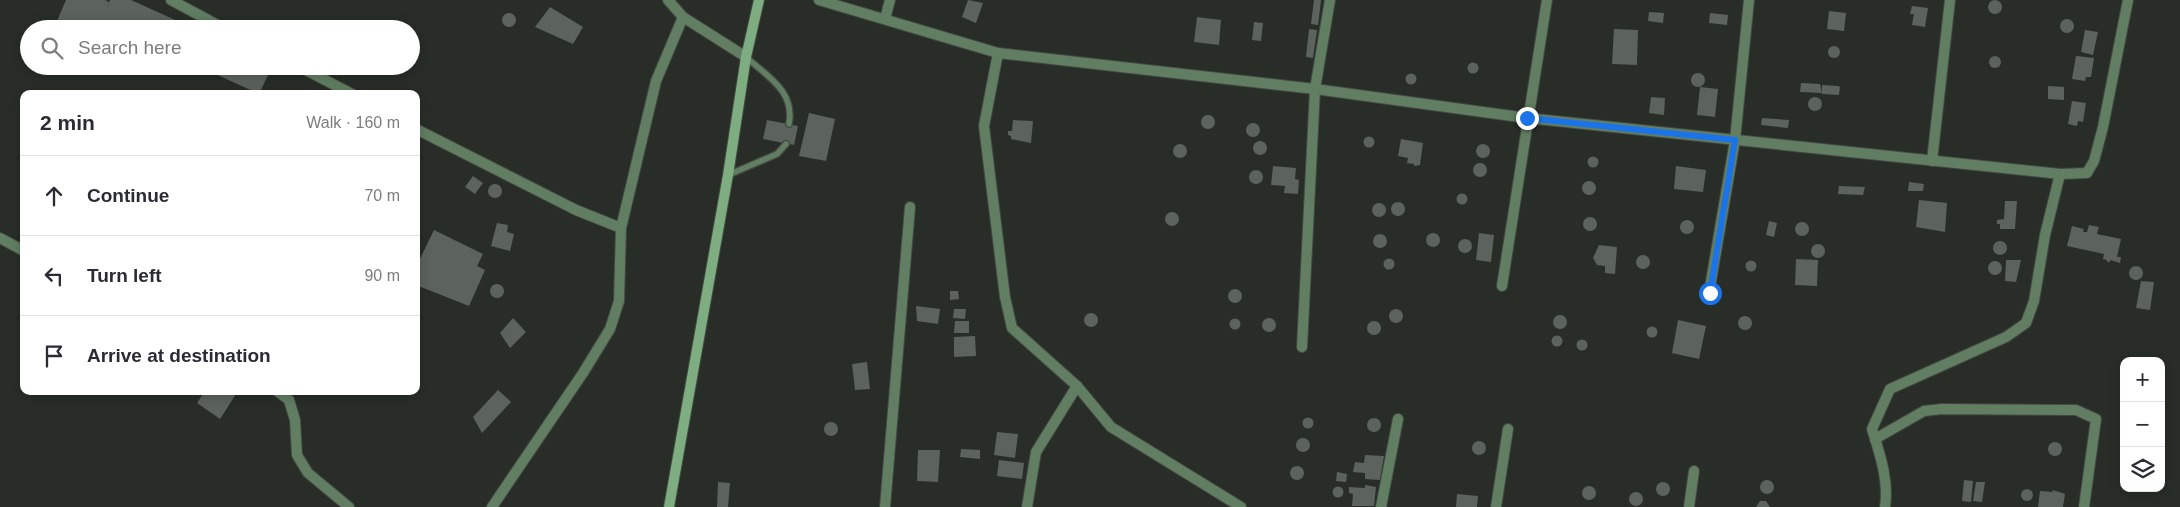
<!DOCTYPE html>
<meta charset="utf-8">
<style>
:root{--surface:#fff;--page:#f7f7f7;--text:#2b2b33;--muted:#7c7c81;--line:#e1e1e2}
body{margin:0;font-family:Arial,sans-serif;background:var(--page);color:var(--text)}
.controls{position:absolute;right:15px;bottom:15px;display:grid;overflow:hidden;border-radius:10px;box-shadow:0 2px 12px #0003}
.controls button{width:45px;height:45px;display:grid;place-items:center;padding:0;border:0;border-bottom:1px solid var(--line);background:var(--surface);color:var(--text);font:25px sans-serif}
.stop{position:absolute;width:15px;height:15px;margin:-11px;border:4px solid #1a73e8;border-radius:50%;background:#fff}
.stop.end{background:#1a73e8;border-color:#fff;box-shadow:0 1px 5px #0008}
.list{margin:0;padding:0;list-style:none}
h2{display:flex;justify-content:space-between;align-items:center;height:65px;margin:0;padding:0 20px;font-size:21px}
h2 small{font-size:16px;font-weight:400;color:var(--muted)}
.list li{display:grid;grid-template-columns:32px 1fr auto;gap:15px;align-items:center;box-sizing:border-box;height:80px;padding:0 20px;border-top:1px solid var(--line)}
.list b{display:block;font-size:19px;white-space:nowrap}
.list em{font-size:16px;font-style:normal;color:var(--muted)}
.icon{flex:none;width:28px;height:28px;fill:none;stroke:currentColor;stroke-width:2;stroke-linecap:round;stroke-linejoin:round}
.map{position:relative;flex:none;width:2180px;height:507px;overflow:hidden}
.search{position:absolute;background:var(--surface);box-shadow:0 2px 12px #0003;left:20px;top:20px;width:400px;height:55px;display:flex;align-items:center;gap:12px;box-sizing:border-box;padding:0 18px;border-radius:28px;color:var(--muted);font-size:19px}
.panel{position:absolute;background:var(--surface);box-shadow:0 2px 12px #0003;left:20px;top:90px;width:400px;height:305px;border-radius:10px}
.map>svg:first-child{display:block}
.building{fill:#5c625c}
.lines{fill:none;stroke-linecap:round;stroke-linejoin:round}
.lane-casing{stroke:#434843;stroke-width:8}
.street-casing{stroke:#434843;stroke-width:12}
.secondary-casing{stroke:#434843;stroke-width:12}
.lane{stroke:#617e62;stroke-width:5.5}
.street{stroke:#617e62;stroke-width:10}
.secondary{stroke:#7dad80;stroke-width:10}
.route{stroke:#1a73e8;stroke-width:6}
</style>
<div class="map">
<svg width="2180" height="507" viewBox="0 0 2180 507">
<rect width="100%" height="100%" fill="#282d28"/>
<g class="building">
<path d="M66 0H105L109 2 106 11 110 0H131L182 23 179 29H139L124 23 122 29H78L57 21Z"/>
<path d="M968 0 983 3 976 23 962 17Z"/>
<path d="M1314 0H1321L1318 25 1311 24Z"/>
<circle cx="1995" cy="7" r="7"/>
<path d="M1912 6 1928 8 1925 27 1912 25 1914 14H1910Z"/>
<path d="M550 7 583 27 573 44 535 27Z"/>
<path d="M1829 11 1846 13 1844 31 1827 29Z"/>
<path d="M1649 12 1664 13 1663 23 1648 21Z"/>
<path d="M1710 13 1728 15 1727 25 1709 23Z"/>
<circle cx="509" cy="20" r="7"/>
<path d="M1197 17 1221 20 1219 45 1194 42Z"/>
<circle cx="2067" cy="26" r="7"/>
<path d="M1254 22 1263 23 1261 41 1252 40Z"/>
<path d="M1309 29 1317 30 1313 58 1306 57Z"/>
<path d="M1614 29 1638 30 1637 65 1612 64Z"/>
<path d="M2085 30 2098 32 2093 55 2081 52Z"/>
<circle cx="1834" cy="52" r="6"/>
<path d="M2076 56 2094 58 2091 77H2086L2085 81 2072 79Z"/>
<circle cx="1995" cy="62" r="6"/>
<circle cx="1473" cy="68" r="5.5"/>
<path d="M198 66H263L271 69 259 94Z"/>
<circle cx="1698" cy="80" r="7"/>
<circle cx="1411" cy="79" r="5.5"/>
<path d="M1801 83 1820 84 1822 93 1800 92Z"/>
<path d="M1822 85 1838 86 1840 87 1839 95 1822 94Z"/>
<path d="M2048 86 2064 87V100L2048 99Z"/>
<path d="M1700 87 1718 89 1715 117 1697 115Z"/>
<path d="M1651 97 1665 98 1664 115 1649 113Z"/>
<circle cx="1815" cy="104" r="7"/>
<path d="M2072 101 2086 103 2083 122 2078 121 2077 126 2068 124Z"/>
<path d="M809 113 835 119 826 161 799 156Z"/>
<circle cx="1208" cy="122" r="7"/>
<path d="M1762 118 1789 120 1788 128 1761 125Z"/>
<path d="M767 120 798 126 794 145 763 139Z"/>
<path d="M1013 120 1033 121 1031 143 1011 139V136L1008 135V131H1012Z"/>
<circle cx="1253" cy="130" r="7"/>
<circle cx="1369" cy="142" r="5.5"/>
<path d="M1401 139 1423 143 1420 165 1414 166V164L1407 163 1408 158 1398 156Z"/>
<circle cx="1260" cy="148" r="7"/>
<circle cx="1180" cy="151" r="7"/>
<circle cx="1483" cy="151" r="7"/>
<circle cx="1593" cy="162" r="5.5"/>
<circle cx="1480" cy="170" r="7"/>
<path d="M1273 166 1296 168 1295 179 1299 180 1298 194 1284 193 1285 186 1271 185Z"/>
<path d="M1676 166 1706 170 1703 192 1674 189Z"/>
<circle cx="1256" cy="177" r="7"/>
<path d="M473 176 483 183 475 194 465 187Z"/>
<circle cx="1589" cy="188" r="7"/>
<path d="M1909 182 1924 184 1923 191H1908Z"/>
<circle cx="495" cy="191" r="7"/>
<path d="M1839 186 1865 187 1863 195 1838 194Z"/>
<circle cx="1462" cy="199" r="5.5"/>
<path d="M1919 200 1947 203 1945 232 1916 227Z"/>
<path d="M2005 201H2017L2015 229H2000V224H1997V220L2004 219Z"/>
<circle cx="1398" cy="209" r="7"/>
<circle cx="1379" cy="210" r="7"/>
<circle cx="1172" cy="219" r="7"/>
<circle cx="1590" cy="224" r="7"/>
<circle cx="1687" cy="227" r="7"/>
<path d="M1769 221 1777 223 1774 237 1766 235Z"/>
<circle cx="1802" cy="229" r="7"/>
<path d="M497 223 508 225 507 232 514 234 510 251 491 246Z"/>
<path d="M2089 225 2099 227 2097 234 2121 239 2117 257H2121L2120 263 2110 260V262H2107V260L2103 259 2104 254 2067 246 2072 226 2084 229 2083 232H2087Z"/>
<path d="M434 230 483 254 477 266 485 270 469 306 416 285V267Z"/>
<path d="M1479 233 1494 235 1491 262 1476 260Z"/>
<circle cx="1433" cy="240" r="7"/>
<circle cx="1380" cy="241" r="7"/>
<circle cx="1465" cy="246" r="7"/>
<circle cx="2000" cy="248" r="7"/>
<circle cx="1818" cy="251" r="7"/>
<path d="M1599 245 1617 247 1615 274 1605 273V266L1597 265 1593 258Z"/>
<circle cx="1643" cy="262" r="7"/>
<circle cx="1389" cy="264" r="5.5"/>
<path d="M1796 259 1818 260 1817 286 1795 285Z"/>
<path d="M2006 260H2021L2016 282 2005 281Z"/>
<circle cx="1751" cy="266" r="5.5"/>
<circle cx="1995" cy="268" r="7"/>
<circle cx="2136" cy="273" r="7"/>
<path d="M2141 281 2154 282 2150 310 2136 308Z"/>
<circle cx="497" cy="291" r="7"/>
<circle cx="1235" cy="296" r="7"/>
<path d="M950 291H958L959 299 950 300Z"/>
<path d="M916 306 940 309 938 324 917 321Z"/>
<path d="M954 309H966L965 319 953 318Z"/>
<circle cx="1396" cy="316" r="7"/>
<circle cx="1091" cy="320" r="7"/>
<circle cx="1560" cy="322" r="7"/>
<circle cx="1745" cy="323" r="7"/>
<path d="M513 318 526 332 510 348 500 333Z"/>
<circle cx="1269" cy="325" r="7"/>
<circle cx="1235" cy="324" r="5.5"/>
<path d="M1678 320 1706 326 1699 359 1672 353Z"/>
<path d="M955 321H969V333H954Z"/>
<circle cx="1374" cy="328" r="7"/>
<circle cx="1652" cy="332" r="5.5"/>
<circle cx="1557" cy="341" r="5.5"/>
<path d="M975 336 976 356 954 357V337Z"/>
<circle cx="1582" cy="345" r="5.5"/>
<path d="M867 362 870 389 855 390 852 364Z"/>
<path d="M498 390 511 402 482 433 473 417Z"/>
<path d="M205 391H238L220 419 197 403Z"/>
<circle cx="1308" cy="423" r="5.5"/>
<circle cx="1374" cy="425" r="7"/>
<circle cx="831" cy="429" r="7"/>
<path d="M997 432 1018 434 1015 458 994 455Z"/>
<circle cx="1303" cy="445" r="7"/>
<circle cx="1479" cy="448" r="7"/>
<circle cx="2055" cy="449" r="7"/>
<path d="M961 449 980 450V459L960 457Z"/>
<path d="M918 450H940L938 482 917 481Z"/>
<path d="M1365 455 1384 456 1380 480 1365 479V473L1353 472 1355 462 1364 463Z"/>
<path d="M999 460 1024 463 1022 479 997 476Z"/>
<circle cx="1297" cy="473" r="7"/>
<path d="M1337 472 1347 474 1346 482 1336 481Z"/>
<path d="M1964 480 1973 481 1971 502 1962 501Z"/>
<circle cx="1767" cy="487" r="7"/>
<path d="M718 482 730 483 728 507H717Z"/>
<path d="M1976 482H1985L1982 502 1973 501Z"/>
<circle cx="1663" cy="489" r="7"/>
<path d="M1365 485 1376 487 1374 506H1352L1353 494 1349 493V487L1365 488Z"/>
<circle cx="1589" cy="493" r="7"/>
<circle cx="1338" cy="492" r="5.5"/>
<circle cx="2027" cy="495" r="6"/>
<path d="M2053 490 2065 494 2063 507H2038L2040 491 2052 492Z"/>
<circle cx="1636" cy="499" r="7"/>
<path d="M1457 494 1478 496 1477 507H1456Z"/>
<path d="M1760 501H1766L1770 507H1756Z"/>
</g>
<g class="lines">
<defs>
<g id="lane">
<path d="M746 57C768 77 795 91 789 124"/>
<path d="M728 175 777 154 786 144"/>
</g>
<g id="street">
<path d="M171 0 225 29"/>
<path d="M668 0 683 17 746 57"/>
<path d="M819 0 998 53 1315 89 1527 118 2060 174 2087 173 2094 161 2103 127 2128 0"/>
<path d="M885 19 890 0"/>
<path d="M998 53 984 126 1005 297 1012 328 1077 386 1111 427 1241 507"/>
<path d="M298 66 352 94"/>
<path d="M416 129 576 210 621 228"/>
<path d="M1932 161 1950 0"/>
<path d="M0 238 24 251"/>
<path d="M1502 286 1547 0"/>
<path d="M1709 293 1735 140 1749 0"/>
<path d="M1302 347 1315 89 1330 0"/>
<path d="M277 391 289 400 295 420 297 455 308 473 349 507"/>
<path d="M1875 439 1924 411 1942 409 2076 410 2096 419 2084 507"/>
<path d="M492 507 583 373 610 329 619 301 621 228 656 81 683 17"/>
<path d="M885 507 910 207"/>
<path d="M1027 507 1036 452 1077 386"/>
<path d="M1381 507 1398 419"/>
<path d="M1496 507 1508 429"/>
<path d="M1689 507 1694 471"/>
<path d="M1885 507C1889 480 1880 455 1872 429L1890 389 2006 337 2026 323 2034 301 2045 235 2060 174"/>
</g>
<path id="secondary" d="M669 507 728 175 746 57 759 0"/>
</defs>
<use href="#lane" class="lane-casing"/>
<use href="#street" class="street-casing"/>
<use href="#secondary" class="secondary-casing"/>
<use href="#lane" class="lane"/>
<use href="#street" class="street"/>
<use href="#secondary" class="secondary"/>
</g>
<g class="lines">
<path class="route" d="M1527 118 1735 140 1710 293"/>
</g>
</svg>
<div class="controls">
<button>+</button>
<button>−</button>
<button><svg class="icon" aria-label="layers" viewBox="0 0 24 24"><path d="M12 4l9 5-9 5-9-5zM3 14l9 5 9-5"/></svg></button>
</div>
<div class="stop" style="left:1710px;top:293px"></div>
<div class="stop end" style="left:1527px;top:118px"></div>
<div class="search"><svg class="icon" aria-label="search" viewBox="0 0 24 24"><circle cx="10" cy="10" r="6"/><path d="M15 15l6 6"/></svg>Search here</div>
<section class="panel">
<h2>2 min<small>Walk · 160 m</small></h2>
<ul class="list">
<li><svg class="icon" aria-label="ahead" viewBox="0 0 24 24"><path d="M12 20V5M6 11l6-6 6 6"/></svg><div><b>Continue</b></div><em>70 m</em></li>
<li><svg class="icon" aria-label="left" viewBox="0 0 24 24"><path d="M17 20v-9H6M10 6l-5 5 5 5"/></svg><div><b>Turn left</b></div><em>90 m</em></li>
<li><svg class="icon" aria-label="arrive" viewBox="0 0 24 24"><path d="M6 21V4h12l-3 4 3 4H6"/></svg><div><b>Arrive at destination</b></div></li>
</ul>
</section>
</div>
